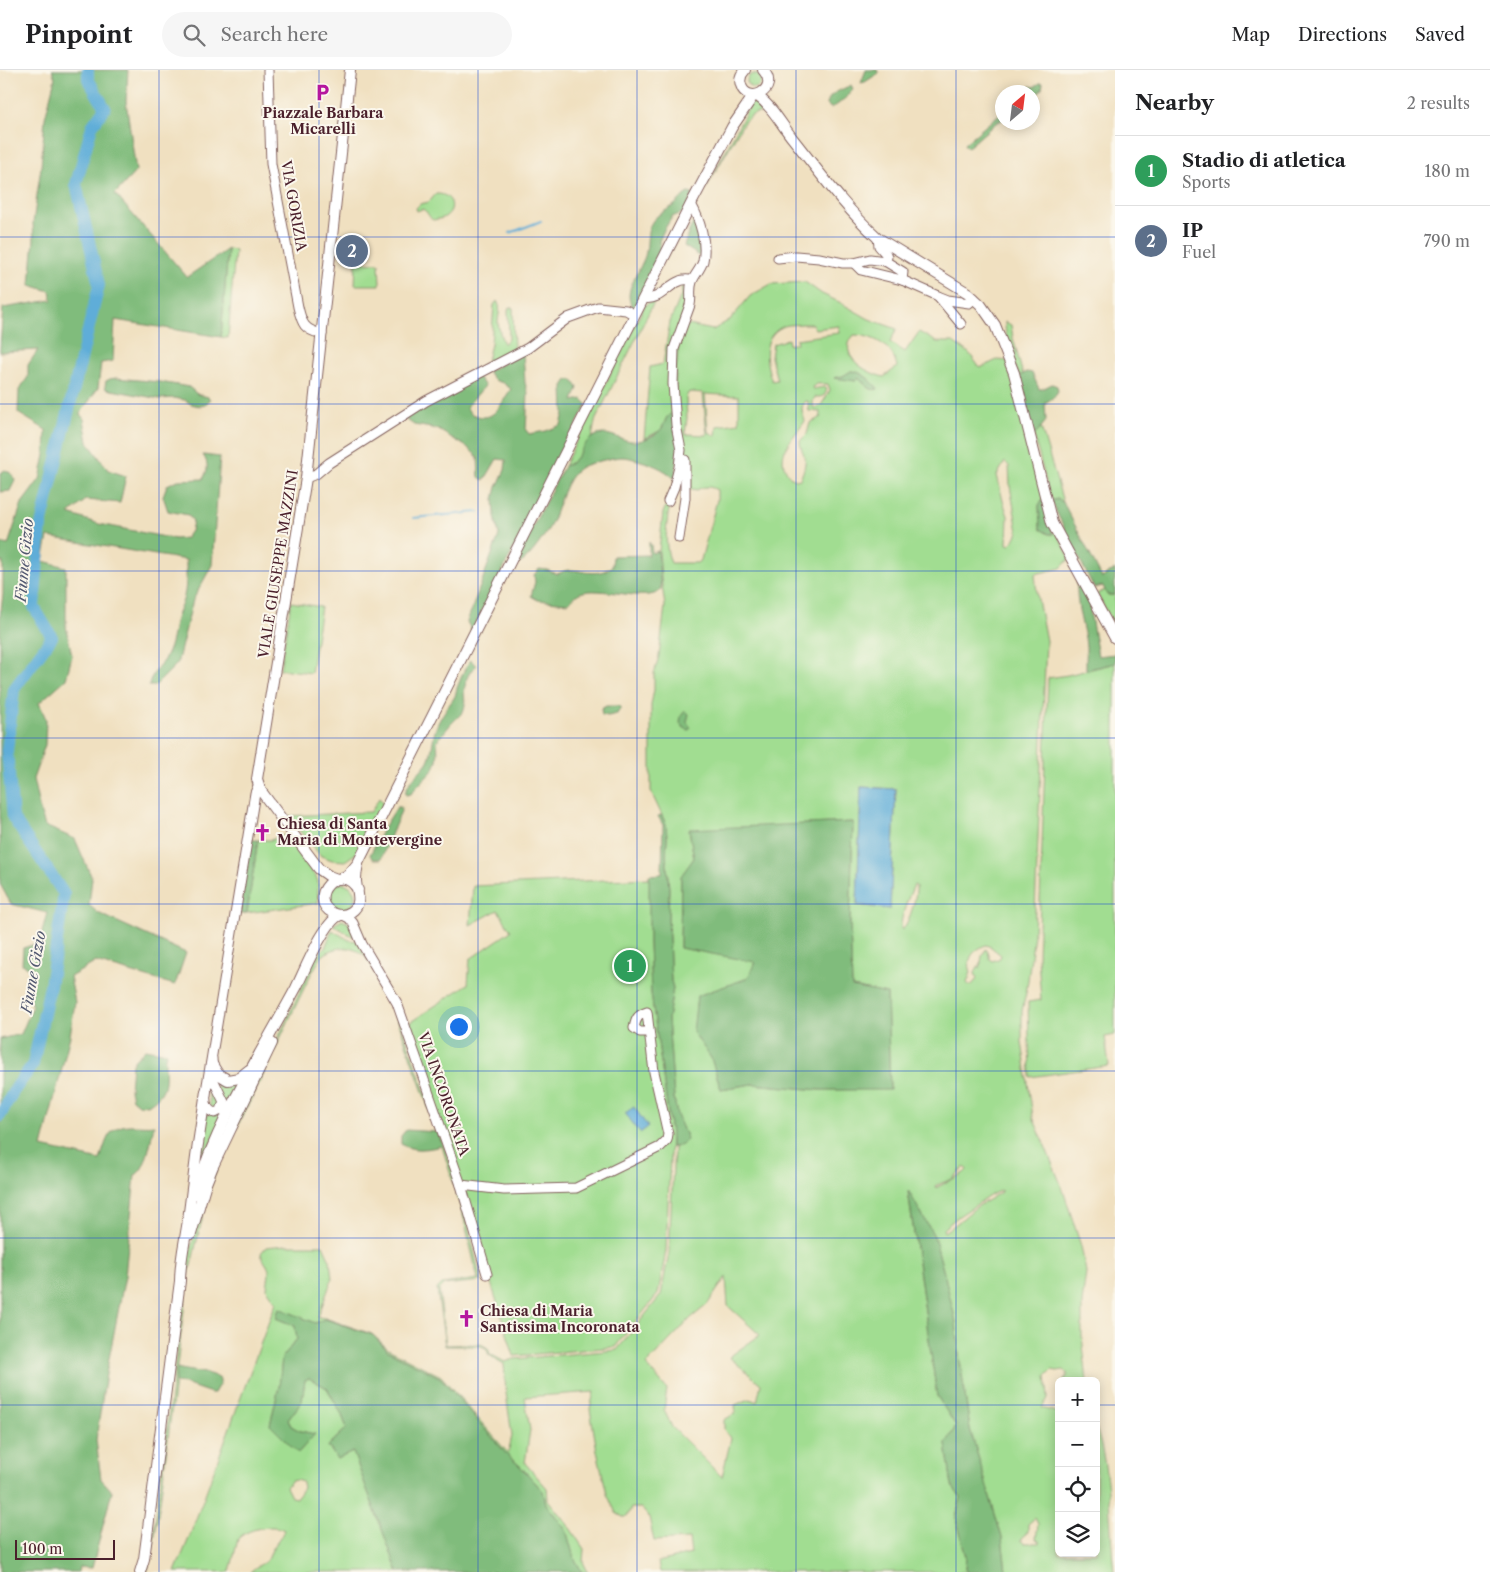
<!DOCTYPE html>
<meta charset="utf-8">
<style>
:root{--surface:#fff;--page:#f6f6f6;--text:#202124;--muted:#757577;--line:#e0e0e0;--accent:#0f766e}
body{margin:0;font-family:"Libre Caslon Text",serif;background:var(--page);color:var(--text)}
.controls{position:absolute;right:15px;bottom:15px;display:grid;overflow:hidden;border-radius:8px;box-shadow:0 2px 12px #0003}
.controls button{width:45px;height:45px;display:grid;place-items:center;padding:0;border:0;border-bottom:1px solid var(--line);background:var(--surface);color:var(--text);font:25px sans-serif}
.compass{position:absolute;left:995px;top:15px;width:45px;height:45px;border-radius:50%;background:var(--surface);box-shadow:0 2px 12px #0003;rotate:28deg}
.scale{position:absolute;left:15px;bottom:12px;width:100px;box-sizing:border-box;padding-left:5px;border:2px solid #4a1f2b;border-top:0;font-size:14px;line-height:18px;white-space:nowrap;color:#4a1f2b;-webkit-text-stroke:4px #fbf7ec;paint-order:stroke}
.you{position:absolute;left:458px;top:956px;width:18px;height:18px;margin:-12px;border:4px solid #fff;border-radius:50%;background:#1a73e8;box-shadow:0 0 0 8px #1a73e833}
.badge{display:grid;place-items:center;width:32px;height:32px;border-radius:50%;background:var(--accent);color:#fff;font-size:16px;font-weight:700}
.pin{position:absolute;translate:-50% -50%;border:2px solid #fff;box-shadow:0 1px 5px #0006}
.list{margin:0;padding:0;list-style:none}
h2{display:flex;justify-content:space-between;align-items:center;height:65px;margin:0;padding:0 20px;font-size:21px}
h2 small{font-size:16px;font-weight:400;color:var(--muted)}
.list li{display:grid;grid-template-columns:32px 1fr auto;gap:15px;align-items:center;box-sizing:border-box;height:70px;padding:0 20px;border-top:1px solid var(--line)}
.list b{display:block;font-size:19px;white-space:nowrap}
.list p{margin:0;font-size:16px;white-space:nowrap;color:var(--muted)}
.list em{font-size:16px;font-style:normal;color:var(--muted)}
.icon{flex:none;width:28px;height:28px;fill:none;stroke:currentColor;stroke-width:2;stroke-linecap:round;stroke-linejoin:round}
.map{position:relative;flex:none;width:1115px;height:1502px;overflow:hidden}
header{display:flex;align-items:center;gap:30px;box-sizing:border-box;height:70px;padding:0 25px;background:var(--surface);border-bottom:1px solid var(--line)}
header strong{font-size:24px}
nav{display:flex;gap:28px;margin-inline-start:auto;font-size:18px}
.search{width:350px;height:45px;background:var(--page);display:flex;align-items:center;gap:12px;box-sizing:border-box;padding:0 18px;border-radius:28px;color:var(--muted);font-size:19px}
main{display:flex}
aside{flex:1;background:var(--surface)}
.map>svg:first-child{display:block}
.green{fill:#a1dd91;stroke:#767e5e;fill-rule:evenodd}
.forest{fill:#80bc7b;stroke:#656e53}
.water{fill:#5eadd8;stroke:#546682}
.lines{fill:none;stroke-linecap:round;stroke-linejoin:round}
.stream{stroke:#5eadd8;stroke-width:2}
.river{stroke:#5eadd8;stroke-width:12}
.minor-casing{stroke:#84635f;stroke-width:11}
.major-casing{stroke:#84635f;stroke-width:12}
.minor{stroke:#fff;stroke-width:9}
.major{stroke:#fff;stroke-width:10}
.grid{fill:none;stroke:#1d4ed8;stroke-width:1;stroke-opacity:0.55}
.labels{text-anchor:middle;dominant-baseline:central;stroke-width:4;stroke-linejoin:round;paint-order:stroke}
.poi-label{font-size:14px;font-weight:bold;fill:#4a1f2b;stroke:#fbf7ec;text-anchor:start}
.street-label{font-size:14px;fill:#4a1f2b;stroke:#fbf7ec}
.water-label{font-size:15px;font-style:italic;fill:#525870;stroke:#fbf7ec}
</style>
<header>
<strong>Pinpoint</strong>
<div class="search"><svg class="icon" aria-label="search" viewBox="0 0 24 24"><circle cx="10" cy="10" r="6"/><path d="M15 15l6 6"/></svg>Search here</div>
<nav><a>Map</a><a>Directions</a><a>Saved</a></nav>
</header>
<main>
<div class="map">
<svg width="1115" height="1502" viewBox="0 0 1115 1502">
<rect width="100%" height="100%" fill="#fbf7ec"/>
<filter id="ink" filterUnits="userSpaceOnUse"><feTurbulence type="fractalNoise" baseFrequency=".02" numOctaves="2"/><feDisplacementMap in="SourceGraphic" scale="10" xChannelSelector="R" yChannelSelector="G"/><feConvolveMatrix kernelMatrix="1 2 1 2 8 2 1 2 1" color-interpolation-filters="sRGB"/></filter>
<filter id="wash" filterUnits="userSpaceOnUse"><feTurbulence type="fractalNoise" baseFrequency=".0096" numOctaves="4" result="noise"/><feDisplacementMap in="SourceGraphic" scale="20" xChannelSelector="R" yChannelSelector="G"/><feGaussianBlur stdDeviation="1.12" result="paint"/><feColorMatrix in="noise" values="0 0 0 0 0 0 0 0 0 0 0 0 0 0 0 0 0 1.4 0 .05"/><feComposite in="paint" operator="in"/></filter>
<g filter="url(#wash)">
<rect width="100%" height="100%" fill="#f0e0c0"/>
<g class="green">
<circle cx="754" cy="11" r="7"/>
<path d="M754 31C761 32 767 38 769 45 758 40 752 44 744 52L706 118 751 33Z"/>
<path d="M436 124C451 123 457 138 446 146 443 149 437 149 433 150 428 147 428 141 422 139L417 141 416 138 420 134 429 132Z"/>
<path d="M228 179 235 180 228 268 221 267Z"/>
<path d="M356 192 379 193 380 215H355Z"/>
<path d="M805 212 822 224 839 232 869 249 897 259 890 272 905 282 919 262 937 272H953L969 283 980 298 997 290 1009 291 1014 303 1052 453 1070 488 1061 498 1035 504 1037 524 1046 571 1034 864 1027 918 1022 941V972L1033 1047 1062 1117 1081 1176 1086 1202 1082 1233V1266L1087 1311H1063L1067 1307V1303L1064 1300 1057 1301 1052 1300 1046 1306 1048 1328 1042 1338 1059 1343V1483H1096V1357C1111 1405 1109 1453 1114 1502H1001L1006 1500 1002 1468 970 1359 959 1284 956 1252 945 1207 934 1166 908 1122 937 1326 956 1356 946 1374 952 1416 961 1428 956 1446 966 1487 965 1499 967 1502H660L658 1492 691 1484 689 1469 654 1471 649 1447 641 1438H631L627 1447H623L616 1443 607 1424 597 1381 590 1339 594 1322 525 1327 530 1360 525 1393 547 1418 548 1430 568 1455 584 1479 583 1492 588 1502H582L574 1488 566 1460 546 1434 543 1421 519 1395 509 1387 441 1308 388 1281 373 1265 325 1249 315 1253 279 1238 276 1248 295 1256 297 1269 282 1288 279 1317 270 1355 298 1383 314 1364 300 1361 291 1356 288 1350 302 1331 305 1310 309 1308 327 1318 341 1343 347 1358 328 1376 337 1389 353 1382 398 1502H250C257 1495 262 1495 267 1490 271 1486 270 1482 273 1478 277 1472 281 1468 284 1460 274 1453 246 1459 238 1469L230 1502H175L189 1468 276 1232 267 1219C267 1214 269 1207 269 1202 269 1195 262 1191 261 1183L266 1177 286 1175H323L330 1190 332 1209 318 1247 325 1248 372 1264 388 1279 441 1306 508 1383 512 1366 506 1323 504 1294 489 1285 486 1278 481 1276H445L437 1219 442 1214 478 1209 464 1149 442 1076 392 934 381 910 364 885 353 878H340L329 881 321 887 310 906 286 956 258 1016 224 1082 210 1116 188 1208 160 1432 152 1484 147 1502H146L151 1483 158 1431 188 1189 208 1114 219 1088 257 1013 317 885 325 878 332 860 349 870 357 871 381 910 394 934 461 1124 481 1211 444 1215 439 1220 446 1275 481 1274 488 1278 490 1284 505 1292 514 1289 617 1280 661 1225 669 1182 674 1078 687 1070 685 1064 677 1046 674 1028 668 949 673 918 671 911 668 848 669 819 666 785 667 768 666 754 651 722V635L654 620V604L659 586 665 536 661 508 659 481 663 443 674 417 679 397 681 380 676 355 673 314 674 279 683 254 713 260 731 249 750 226 771 214ZM802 254H812L815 259 839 256V263L796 269 797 273 789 275 788 269 773 274 771 287 777 310 772 311C765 293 761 267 782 257 788 254 796 255 802 254ZM854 265C873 265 894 277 897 297L884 307C866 303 836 285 854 265ZM851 301C861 301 872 311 878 319 868 322 865 312 857 308L856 311 837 308 845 305ZM817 314H828L830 320 822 334 817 338 813 337V331L815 327C822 327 825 327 827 319L824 317 813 319 812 317ZM691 322 703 323 707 365 685 364 687 348 686 328 688 323ZM705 324 739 326V353L717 356 716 366 708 362ZM806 331H808L809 341 820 342 821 347 810 353 807 364 800 371C800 378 803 381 805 388 806 394 803 403 800 409L796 410C789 407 787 403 784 396 779 378 797 364 805 351 803 344 799 337 806 331ZM1005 392 1009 396 1010 416 1018 462 1014 470 1010 475 1007 474 1008 446 1003 431 997 405ZM677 416 697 420C704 416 710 416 717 420V430L701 490 697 493H671C662 471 667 436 677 416ZM1044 429 1051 454 1055 461 1053 464H1049L1040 459 1039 435ZM861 717 896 719 890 839 857 835ZM853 752 850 853 852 917 887 924 890 1019 820 1020 752 1014 721 1019 711 988 694 962 697 926 749 908 755 891 680 878 681 807 694 788 689 760ZM914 815 916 816C917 827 910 850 903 859H901C900 848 909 825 914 815ZM986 875 991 877 1001 885 1000 888 993 891 990 889 988 882 986 879 982 886 980 897 977 898 975 903 977 909 972 915H969L967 913 971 902C966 889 973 880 986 875ZM965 1097 967 1100 964 1103 936 1118 937 1115 952 1109ZM1001 1120V1122L975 1138 956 1154 944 1162 943 1159 959 1146 991 1125ZM726 1207 728 1236 760 1265 729 1287 761 1314 757 1332 750 1329 735 1335 736 1343 724 1350V1360L731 1368 722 1407 672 1357 664 1340 667 1319 646 1295 691 1248 707 1235ZM296 1410 302 1412 303 1418 296 1428 291 1427 286 1417 291 1411ZM1035 1448 1038 1454 1036 1469 1039 1471V1473H1025L1021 1471V1468L1028 1462V1454Z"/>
<path d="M681 214 684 215 689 229 680 254 673 343 667 347 661 360 644 369 650 297 663 294 670 252 682 223Z"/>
<path d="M655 230 595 351 592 368C581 375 578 393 564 396L645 235Z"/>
<path d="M497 231C502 239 498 245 498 253 499 259 501 268 504 274L509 268 508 241 509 237 513 238 514 283 485 299 491 274 494 235Z"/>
<path d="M1005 252 1011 255 1013 268 1023 305 1019 306C1012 288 1005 272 1005 252Z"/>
<path d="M1041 357 1063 432 1057 429 1051 431 1034 366Z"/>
<path d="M1105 520 1107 525H1115V557L1097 524Z"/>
<path d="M291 532 321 537 311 603 280 599Z"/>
<path d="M1115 593V965L1105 967 1109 996 1030 1007 1028 932 1041 930 1038 888 1048 608 1068 605Z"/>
<path d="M379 728 384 733 362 779 345 791 332 790 321 786 287 746 371 742Z"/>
<path d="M284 765 316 807 318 811V833L247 843 258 770H271Z"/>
<path d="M650 808 649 872 651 923 671 1064 666 1181 658 1224 615 1277 514 1286 409 953 468 914 470 889 511 861 498 840 470 855 473 816Z"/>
<circle cx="341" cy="827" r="14"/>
<path d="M342 850 349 853 355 866H352L333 855Z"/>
<path d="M215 1008 235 1012 238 1015 198 1102 206 1045 222 1042Z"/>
<path d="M212 1014 221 1032 216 1039 210 1037 208 1018Z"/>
</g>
<g class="forest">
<path d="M52 0H128L126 31 136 101 115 124 187 207 228 179 221 267 115 250 113 291 101 293 98 318 80 344 84 349 88 372 108 400 126 406 120 433 86 430 69 444 99 454 175 469 186 468 191 461 193 451 188 445 168 441 163 426 167 415 178 410 203 409C208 400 209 394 203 385L220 387 212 495 193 530 177 594 155 616H149C150 604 161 596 166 586 172 574 173 564 175 552 177 544 181 537 183 530 187 517 186 503 186 490L48 467 43 491 66 497V556L72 586 66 609 39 633 46 649 45 675 33 709 40 741 45 756 75 769 92 808 89 835 98 843 186 883 175 915 96 892 70 907 75 932 70 966 42 1077 100 1090C107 1069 108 1054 134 1055 141 1055 147 1056 154 1055 151 1068 147 1100 135 1105L125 1206 106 1304 96 1370 101 1409 112 1421 92 1498 79 1497 78 1502H0V969L21 964 32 938 28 920 35 900 22 894 23 878 39 873 47 843 11 834 0 814V547L3 525V492H0V473L8 475 22 433 40 409 45 385 46 360 18 343 19 320 28 307V295L38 280 0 282V278L3 238 52 230 50 221 30 215 34 169 33 153 41 97 45 48 55 8Z"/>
<path d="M866 0H877L879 3 865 12 861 13Z"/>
<path d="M1040 13H1043L1042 19 1033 27 1032 22H1026L1030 16 1034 17Z"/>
<path d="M851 15 853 19C851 24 836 37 831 38L827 35C828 23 842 20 851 15Z"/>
<path d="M1002 42V50L996 53 967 78 964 74Z"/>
<path d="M688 123 693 124 684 142 672 147 664 160 659 171 662 185 634 239C619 221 643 200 646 182 648 172 646 161 652 152 657 144 666 141 673 136 679 132 682 126 688 123Z"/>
<path d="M694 151 697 154 701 187 684 176 689 161Z"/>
<path d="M523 283 525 313 528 323 526 360 529 364 546 361 561 355 564 343 563 316 567 310H573L578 318 573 331 582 329 587 334 472 561 467 552 499 465 495 447 494 429 497 417 505 400 506 390 497 389 484 411 479 407 478 387 467 377 437 359 414 355 404 348 478 307 485 316 466 337 471 344C475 345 479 347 483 347 497 348 504 328 511 319L503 313 494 310 488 301Z"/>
<path d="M851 301C861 301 872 311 878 319 868 322 865 312 858 308L856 311 834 308 843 306Z"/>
<path d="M1027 302 1032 303 1039 319H1042L1052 314 1057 316 1058 321 1054 327 1045 333 1046 351 1034 366 1019 306Z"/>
<path d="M116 308 160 312 189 317 197 324 208 327 210 329 205 335 200 336 191 334 185 330 174 328 160 329 106 319 105 316 106 311 110 309Z"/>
<path d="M673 343 679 380 675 409C664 398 649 393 634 389 621 385 613 388 600 391 593 393 585 394 578 399 565 409 559 435 553 450 548 461 541 471 534 480 528 487 523 494 513 495L564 396C578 393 580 377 590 369 607 356 619 373 638 371 646 370 658 364 662 358 666 351 665 346 673 343Z"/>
<path d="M5 400 12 404 15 410 10 421 0 422V403Z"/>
<path d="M1044 428 1053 464H1049L1040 459 1039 435Z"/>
<path d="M1057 429 1063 432 1102 508 1115 499V525H1107L1103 516 1094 518 1051 431Z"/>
<path d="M649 472 651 475 652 483 658 481 661 520C648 534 599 515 580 523 575 525 572 530 568 533L538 530 531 526 535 512 534 505 539 499 547 500 557 504C560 503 565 500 569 500 584 500 598 508 612 496L613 486 649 485Z"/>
<path d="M1077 512 1084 517 1090 528 1091 547 1098 586 1115 584V593L1086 600C1086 589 1087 579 1085 568 1081 549 1076 532 1077 512Z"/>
<path d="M471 590 476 596 470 602 467 608 464 620 465 636 463 642 450 655 437 671C441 704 428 701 411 724L406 725C403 715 422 701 428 691 433 681 432 669 436 658 440 647 447 638 454 628 456 625 456 621 457 618 461 608 464 598 471 590Z"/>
<path d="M606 636H620V639L617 644 608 646 602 645 601 639Z"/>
<path d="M685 641 689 644 687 652 691 658 689 660 684 658 680 653 681 646Z"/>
<path d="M397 737H401V741L381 789H373L370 785 383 759Z"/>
<path d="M661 745 666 754 667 768 666 785 669 819 668 848 671 911 673 918 668 949 674 1028 677 1045 685 1064 687 1070 682 1074 671 1078V1063L651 923 649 872V805L662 804 663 755 658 746Z"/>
<path d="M853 752 850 853 852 917 887 924 890 1020H820L752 1014 721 1019 711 988 693 962 697 926 748 908 755 892 680 878 681 806 694 788 689 759Z"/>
<path d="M250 770H258L247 843 239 844Z"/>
<path d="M145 979 167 983C164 987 165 990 165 995 166 1015 166 1023 148 1035L138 1034 132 1029 130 1020 132 993Z"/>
<path d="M406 1060 438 1062 442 1076C428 1079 414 1082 401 1074V1066Z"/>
<path d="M908 1120 934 1166 945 1207 956 1252 959 1284 970 1359 1002 1468 1006 1501 1001 1502H967L965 1499 966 1487 956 1446 961 1428 952 1416 946 1374 956 1356 937 1326Z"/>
<path d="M279 1238 315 1253 325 1249 373 1265 388 1281 441 1308 509 1387 519 1395 543 1421 546 1434 566 1460 574 1488 582 1502H512L510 1500 505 1502H398L353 1382 337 1389 328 1376 347 1358 341 1343 327 1318 309 1308 305 1310 302 1331 288 1350 291 1356 300 1361 315 1364 298 1383 270 1355 279 1317 282 1288 297 1269 295 1256 276 1248Z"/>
<path d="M177 1298C190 1302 210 1301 220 1309V1313L214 1323H211L185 1314 175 1313Z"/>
</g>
<g class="water">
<path d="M861 717 896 719 890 839 857 835Z"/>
<path d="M634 1037 648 1057 640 1063 625 1043Z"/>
</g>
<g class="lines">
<g class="stream">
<path d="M510 163 541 151"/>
<path d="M413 448 479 442"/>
</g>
<path class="river" d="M0 1046 13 1022 33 994 50 916 64 824 13 748 7 681 14 619 52 567 34 537 41 455 99 215 76 114 92 56 105 38 88 9V0"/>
</g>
</g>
<g filter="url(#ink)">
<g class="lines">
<defs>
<g id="minor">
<path d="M268 0 271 94 298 237C302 254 304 260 322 264"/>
<path d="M778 188 796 186 819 188 843 193H854L870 189 885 191 887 187 886 184 879 176 878 168"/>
<path d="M885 191 903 202 902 210"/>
<path d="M854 193 861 200 902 210 938 226 961 254"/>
<path d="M938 226 948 230 969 233 974 228"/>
<path d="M644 228C660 231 666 216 680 211 683 209 688 210 692 210"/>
<path d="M306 408 316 404 329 393 426 331 528 278 568 248 598 237 626 240 635 245"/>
<path d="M668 431 674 417 679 397 681 380 676 355 673 314 674 279 690 235C692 227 689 220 692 212 694 205 701 199 703 191 707 173 700 150 691 134"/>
<path d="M679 468 685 428V390"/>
<path d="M343 845 349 848 353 853 362 874 397 933 461 1115 487 1204"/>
<path d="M212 988 213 1009 224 1032 221 1040 215 1043C205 1041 205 1030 206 1021L255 723 258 716"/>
<path d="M461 1115 504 1120 576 1118 660 1077 667 1070 668 1064 654 1002 647 942C637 945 636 949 634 958L640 962H649"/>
</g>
<g id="major">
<path d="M745 0C741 4 739 9 741 15 747 36 781 20 763 0"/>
<path d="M756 25C772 36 781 54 793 69 820 103 846 139 878 168L968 223 981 235 995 255 1014 303 1052 453 1115 568"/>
<path d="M337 809 329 806 319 799 261 721 257 709 306 408 350 0"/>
<path d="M339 809 348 805 358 793 691 134 732 57 754 25"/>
<path d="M358 820C340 789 305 829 333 843 339 846 346 845 351 842 364 833 356 821 356 810 356 805 357 799 358 794"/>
<path d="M212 994 218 1004 228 1010 239 1008 249 1000"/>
<path d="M195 1124C217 1051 260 985 296 918 304 902 325 849 341 845"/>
<path d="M191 1164 205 1116 213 1096 272 973"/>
<path d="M140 1502 144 1489 180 1211C180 1190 185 1171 188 1150 193 1107 199 1064 206 1021"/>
</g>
</defs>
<use href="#minor" class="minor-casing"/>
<use href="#major" class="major-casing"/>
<use href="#minor" class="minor"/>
<use href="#major" class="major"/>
</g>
</g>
<path class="grid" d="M159 0V1502M319 0V1502M478 0V1502M637 0V1502M796 0V1502M956 0V1502M0 167H1115M0 334H1115M0 501H1115M0 668H1115M0 834H1115M0 1001H1115M0 1168H1115M0 1335H1059M1096 1335H1115"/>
<defs>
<symbol id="parking-bare" viewBox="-9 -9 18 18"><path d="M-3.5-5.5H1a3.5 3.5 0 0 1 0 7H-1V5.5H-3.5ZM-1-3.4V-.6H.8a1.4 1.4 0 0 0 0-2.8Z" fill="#b5179e" stroke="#fbf7ec" stroke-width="2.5" paint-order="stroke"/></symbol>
<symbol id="church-bare" viewBox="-9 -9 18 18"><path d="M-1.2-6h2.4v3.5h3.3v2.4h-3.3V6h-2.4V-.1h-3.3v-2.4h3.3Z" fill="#b5179e" stroke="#fbf7ec" stroke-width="2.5" paint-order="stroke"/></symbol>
</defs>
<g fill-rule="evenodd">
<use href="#parking-bare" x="310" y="10" width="25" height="25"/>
<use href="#church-bare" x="250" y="750" width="25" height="25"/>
<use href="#church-bare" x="454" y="1236" width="25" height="25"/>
</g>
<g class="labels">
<g class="poi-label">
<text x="323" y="43" text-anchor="middle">Piazzale Barbara<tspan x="323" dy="16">Micarelli</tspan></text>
<text x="277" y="754">Chiesa di Santa<tspan x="277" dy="16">Maria di Montevergine</tspan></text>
<text x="480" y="1241">Chiesa di Maria<tspan x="480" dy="16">Santissima Incoronata</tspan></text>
</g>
<g class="street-label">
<text transform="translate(294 136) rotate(80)">VIA GORIZIA</text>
<text transform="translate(278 494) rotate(-81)">VIALE GIUSEPPE MAZZINI</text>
<text transform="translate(444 1024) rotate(71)">VIA INCORONATA</text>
</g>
<g class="water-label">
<text transform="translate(24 490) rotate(-85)">Fiume Gizio</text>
<text transform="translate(33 902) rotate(-80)">Fiume Gizio</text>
</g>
</g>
</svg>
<div class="controls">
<button>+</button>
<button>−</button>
<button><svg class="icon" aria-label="locate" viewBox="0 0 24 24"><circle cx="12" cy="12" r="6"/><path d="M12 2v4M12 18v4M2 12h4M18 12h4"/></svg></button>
<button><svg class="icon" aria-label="layers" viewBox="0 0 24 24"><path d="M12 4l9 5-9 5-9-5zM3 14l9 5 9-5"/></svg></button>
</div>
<svg class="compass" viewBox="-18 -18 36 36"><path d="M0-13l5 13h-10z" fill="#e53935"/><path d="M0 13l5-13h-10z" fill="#757577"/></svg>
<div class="scale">100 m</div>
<div class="you"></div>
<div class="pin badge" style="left:630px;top:896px;background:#2e9e5b">1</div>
<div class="pin badge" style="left:352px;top:181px;background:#5c6f8a">2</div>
</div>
<aside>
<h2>Nearby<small>2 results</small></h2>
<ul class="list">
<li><span class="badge" style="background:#2e9e5b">1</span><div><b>Stadio di atletica</b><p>Sports</p></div><em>180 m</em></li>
<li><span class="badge" style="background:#5c6f8a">2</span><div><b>IP</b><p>Fuel</p></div><em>790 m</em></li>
</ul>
</aside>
</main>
